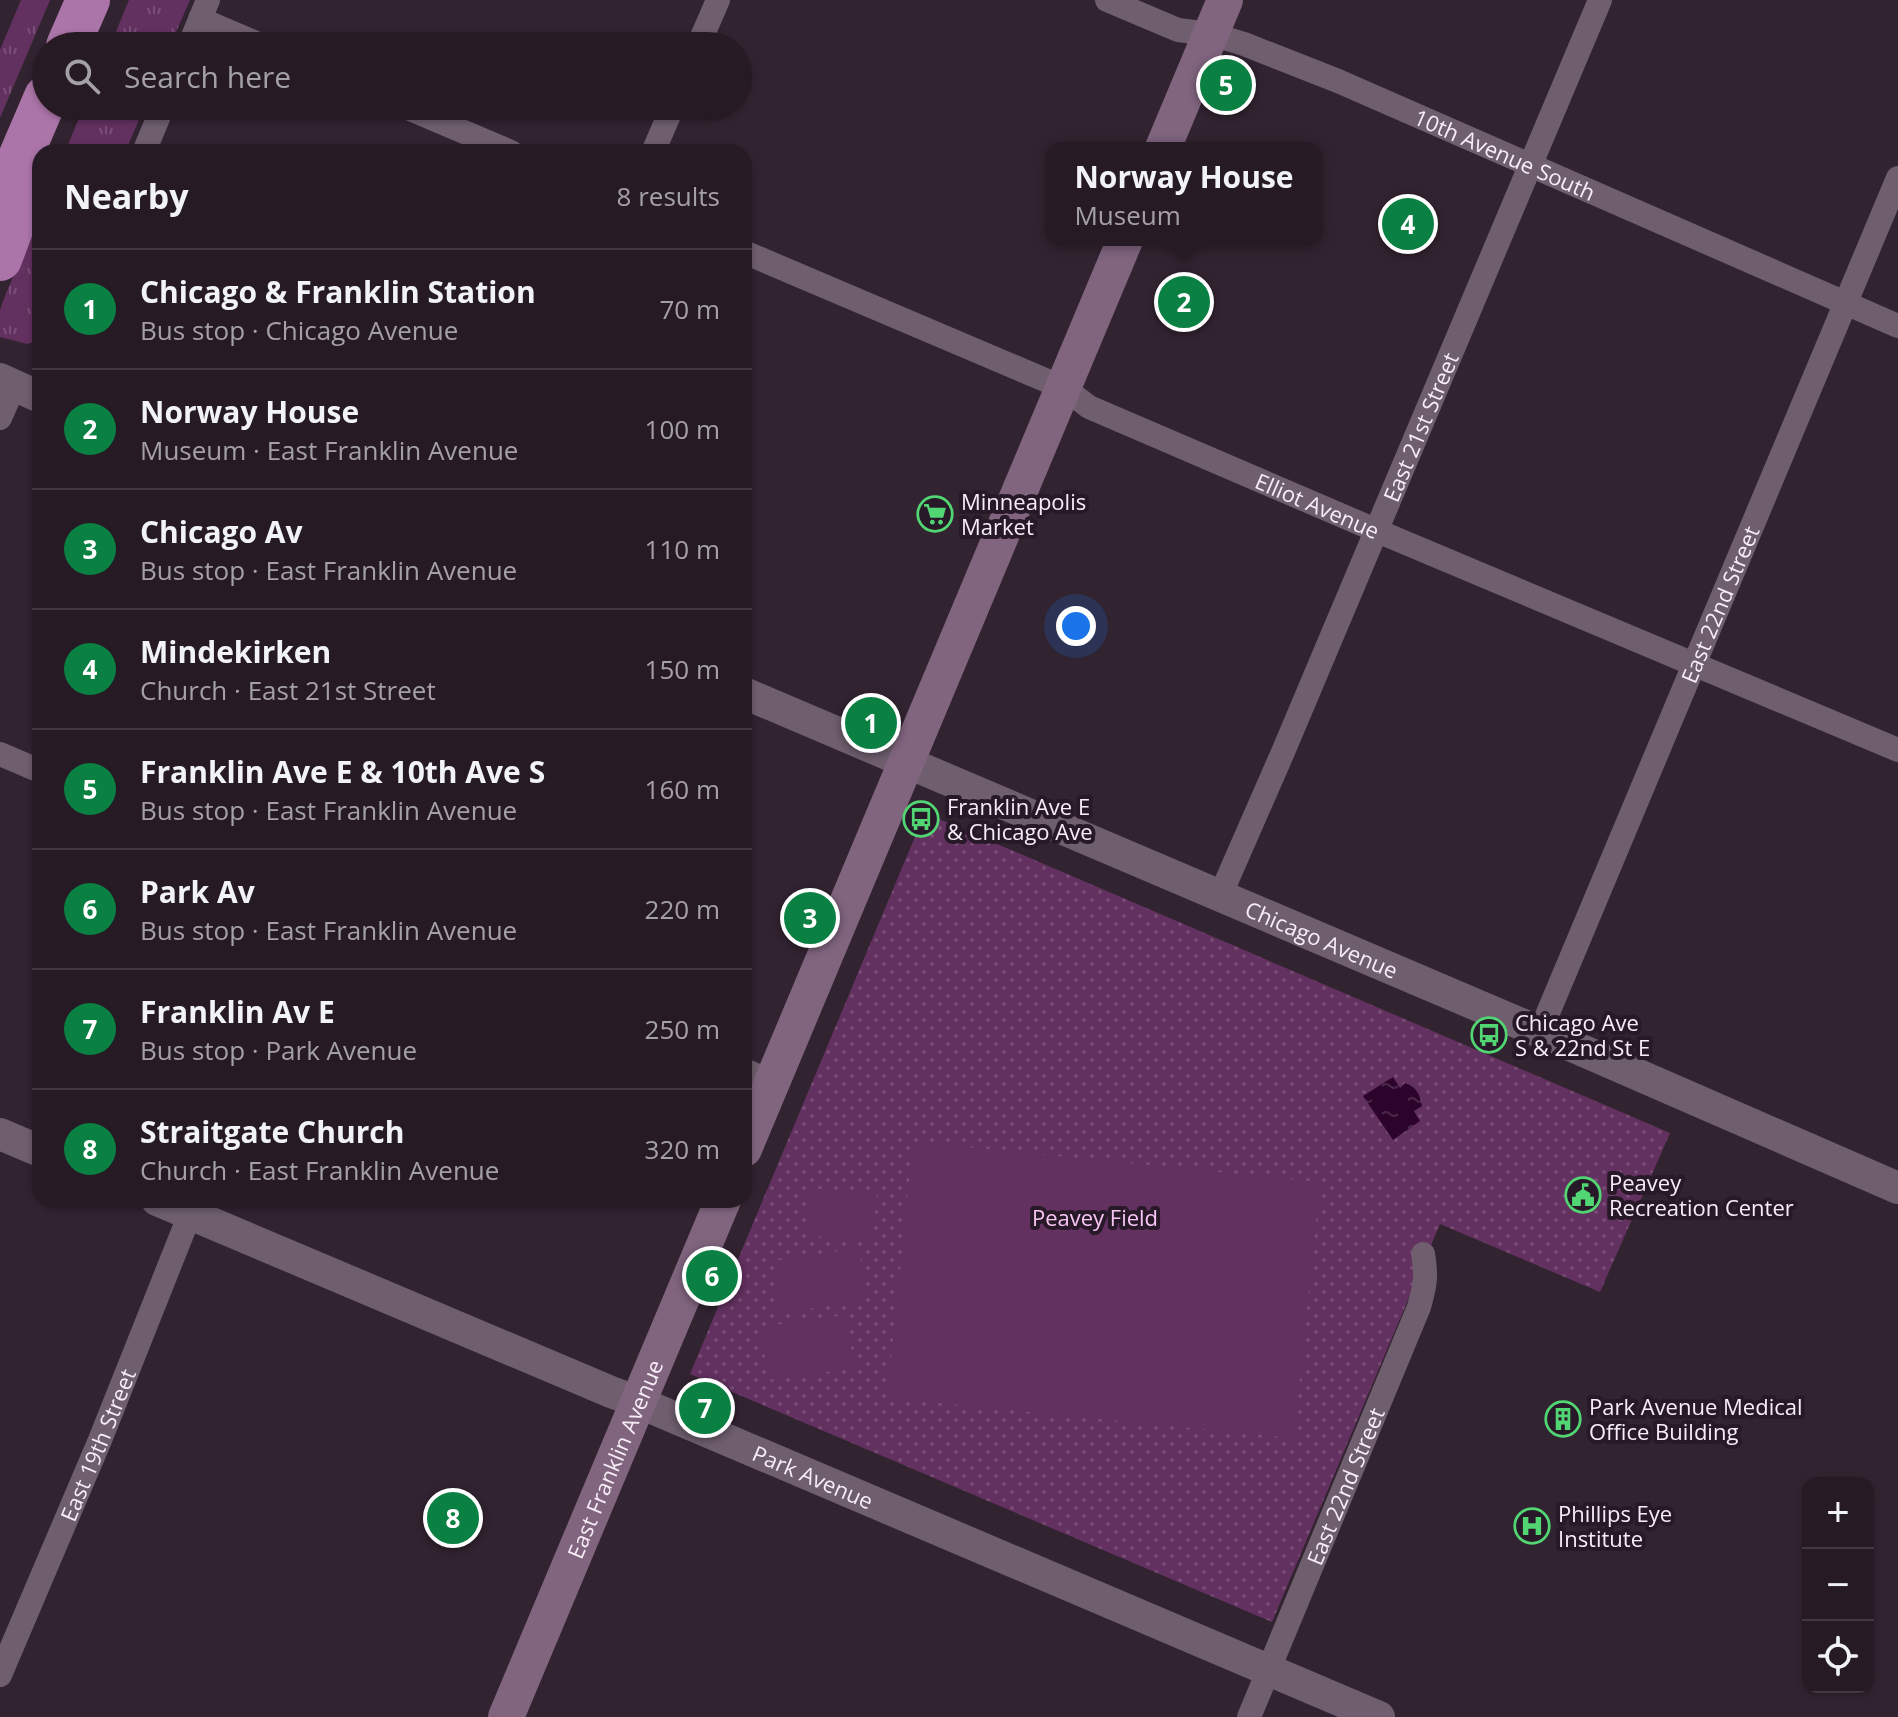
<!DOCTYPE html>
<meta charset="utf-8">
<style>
:root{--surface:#261a24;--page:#322731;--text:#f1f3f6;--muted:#a4a1a6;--line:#423841;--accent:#0b8043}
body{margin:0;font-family:"Open Sans",sans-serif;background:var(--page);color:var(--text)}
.controls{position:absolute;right:24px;bottom:24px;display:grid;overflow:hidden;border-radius:16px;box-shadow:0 2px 6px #0004}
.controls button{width:72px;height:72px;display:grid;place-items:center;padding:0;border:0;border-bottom:2px solid var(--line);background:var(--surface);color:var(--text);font:40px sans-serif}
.you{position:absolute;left:1076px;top:626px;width:28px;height:28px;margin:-20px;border:6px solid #fff;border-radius:50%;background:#1a73e8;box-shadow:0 0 0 12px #1a73e833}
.badge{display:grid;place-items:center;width:52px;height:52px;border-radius:50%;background:var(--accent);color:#fff;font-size:26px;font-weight:700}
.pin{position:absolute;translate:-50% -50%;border:4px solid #fff;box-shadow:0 2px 8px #0006}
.popup{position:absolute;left:1046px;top:142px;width:276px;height:104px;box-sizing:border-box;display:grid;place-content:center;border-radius:16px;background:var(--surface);filter:drop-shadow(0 2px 6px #0005);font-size:26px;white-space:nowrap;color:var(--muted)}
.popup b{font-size:30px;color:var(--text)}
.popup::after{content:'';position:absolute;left:50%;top:100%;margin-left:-16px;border:16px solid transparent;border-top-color:var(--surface)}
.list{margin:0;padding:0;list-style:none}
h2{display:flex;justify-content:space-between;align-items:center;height:104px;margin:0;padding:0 32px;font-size:34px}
h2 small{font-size:26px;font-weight:400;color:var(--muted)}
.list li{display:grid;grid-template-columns:52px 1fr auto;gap:24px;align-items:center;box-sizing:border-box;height:120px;padding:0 32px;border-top:2px solid var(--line)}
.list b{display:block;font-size:30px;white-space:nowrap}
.list p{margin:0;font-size:26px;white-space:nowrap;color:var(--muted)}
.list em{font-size:26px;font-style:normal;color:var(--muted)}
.icon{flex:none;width:44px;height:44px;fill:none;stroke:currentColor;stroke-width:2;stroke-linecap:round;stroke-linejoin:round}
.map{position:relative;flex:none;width:1898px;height:1717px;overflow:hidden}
.search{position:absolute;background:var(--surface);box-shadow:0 2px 6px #0004;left:32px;top:32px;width:720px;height:88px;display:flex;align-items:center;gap:20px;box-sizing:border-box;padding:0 28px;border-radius:44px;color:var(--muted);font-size:30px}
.panel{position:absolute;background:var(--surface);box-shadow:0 2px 6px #0004;left:32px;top:144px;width:720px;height:1064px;border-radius:24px}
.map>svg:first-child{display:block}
.grass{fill:url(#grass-tufts)}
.park{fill:url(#park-dots)}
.pitch{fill:#633160}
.water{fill:url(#water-ripples)}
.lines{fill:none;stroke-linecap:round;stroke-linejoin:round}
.minor{stroke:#6f5e6d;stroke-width:24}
.tertiary{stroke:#6f5e6d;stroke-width:32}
.secondary{stroke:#81657f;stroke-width:36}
.motorway{stroke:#ac75a9;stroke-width:44}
.labels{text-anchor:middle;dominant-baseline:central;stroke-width:8;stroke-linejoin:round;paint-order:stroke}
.street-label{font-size:22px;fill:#f7edf6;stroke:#271927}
.poi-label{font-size:22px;fill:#f7edf6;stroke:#271927;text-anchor:start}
.park-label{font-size:22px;fill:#f7c5f3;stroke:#271927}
</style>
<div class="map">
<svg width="1898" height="1717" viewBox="0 0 1898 1717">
<defs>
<pattern id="grass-tufts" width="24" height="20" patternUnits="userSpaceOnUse" patternTransform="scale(2)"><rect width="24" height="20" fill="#633160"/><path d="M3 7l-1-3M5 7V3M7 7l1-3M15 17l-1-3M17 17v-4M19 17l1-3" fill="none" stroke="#7a4f77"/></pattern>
<pattern id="park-dots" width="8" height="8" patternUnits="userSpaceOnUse" patternTransform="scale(2)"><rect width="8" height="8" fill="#633160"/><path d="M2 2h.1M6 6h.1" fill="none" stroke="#7a4f77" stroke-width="1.8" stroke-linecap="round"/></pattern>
<pattern id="water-ripples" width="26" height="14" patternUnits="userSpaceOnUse" patternTransform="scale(2)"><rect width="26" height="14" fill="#2b032b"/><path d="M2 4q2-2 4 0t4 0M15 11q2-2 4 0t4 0" fill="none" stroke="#4a284a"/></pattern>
</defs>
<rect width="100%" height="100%" fill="#322330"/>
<g class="grass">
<path d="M21 0H50L0 118V50Z"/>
<path d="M129 0H190L170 46H110Z"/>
<path d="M84 106H145L125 152H65Z"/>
<path d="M40 212V340L27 344 0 337V310L3 301Z"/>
</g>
<path class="park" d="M925 813 1670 1133 1600 1292 1440 1224 1272 1622 690 1374Z"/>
<g class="pitch">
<path d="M913 1142 1320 1182 1294 1438 887 1398Z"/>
<path d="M810 1188 877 1194 872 1242 806 1235Z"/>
<path d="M859 1248 866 1301 779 1313 773 1261Z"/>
<path d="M847 1315 854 1368 768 1380 761 1327Z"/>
</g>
<path class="water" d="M1393 1077 1400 1088 1405 1083C1417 1087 1420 1095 1422 1106L1414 1111 1420 1121 1393 1140 1363 1096Z"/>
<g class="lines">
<g class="minor">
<path id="s1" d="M1107 0 1178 30 1211 34 1244 44 1338 81 1898 326"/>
<path d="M200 19 263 46"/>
<path d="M189 46 208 0"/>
<path d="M698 46 718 0"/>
<path d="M403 106 511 152"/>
<path d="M144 152 163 106"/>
<path d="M653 152 673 106"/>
<path id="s2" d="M744 252 1064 388 1089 407 1394 538 1898 750"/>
<path d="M0 418 14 386"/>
<path d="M0 754 40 771"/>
<path id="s3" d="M1220 896 1283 752 1600 0"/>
<path id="s4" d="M1540 1032 1898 178"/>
<path d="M744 1070 772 1082"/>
<path id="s5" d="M0 1675 100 1440 190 1214"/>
<path id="s6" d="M1249 1717 1419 1307C1425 1286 1427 1276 1423 1254"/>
</g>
<g class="tertiary">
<path d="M0 379 40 397"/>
<path id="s7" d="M744 693 1540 1032 1898 1188"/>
<path d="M0 1134 40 1151"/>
<path id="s8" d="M157 1200 611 1392 638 1402 1379 1717"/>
</g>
<g class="secondary">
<path d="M1163 148 1225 0"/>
<path d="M744 1149 1125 240"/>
<path id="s9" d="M506 1717 723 1200"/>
</g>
<g class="motorway">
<path d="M68 46 88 0"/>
<path d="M0 204 46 97"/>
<path d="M0 259 30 179"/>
</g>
</g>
<defs>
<symbol id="supermarket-ring" viewBox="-11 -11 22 22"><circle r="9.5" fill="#271927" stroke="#52d673" stroke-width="1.5"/><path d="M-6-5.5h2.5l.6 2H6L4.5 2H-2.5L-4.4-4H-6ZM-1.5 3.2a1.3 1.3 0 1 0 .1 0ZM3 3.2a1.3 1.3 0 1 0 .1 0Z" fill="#52d673"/></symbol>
<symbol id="bus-ring" viewBox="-11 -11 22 22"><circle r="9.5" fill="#271927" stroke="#52d673" stroke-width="1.5"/><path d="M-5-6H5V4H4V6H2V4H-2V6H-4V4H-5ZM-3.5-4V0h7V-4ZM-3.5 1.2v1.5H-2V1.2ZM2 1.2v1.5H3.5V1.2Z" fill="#52d673"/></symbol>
<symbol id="civic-ring" viewBox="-11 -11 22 22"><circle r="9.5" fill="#271927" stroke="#52d673" stroke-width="1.5"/><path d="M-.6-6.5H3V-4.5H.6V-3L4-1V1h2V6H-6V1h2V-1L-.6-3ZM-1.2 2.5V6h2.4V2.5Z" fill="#52d673"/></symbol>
<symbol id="building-ring" viewBox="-11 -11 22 22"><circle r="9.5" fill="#271927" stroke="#52d673" stroke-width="1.5"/><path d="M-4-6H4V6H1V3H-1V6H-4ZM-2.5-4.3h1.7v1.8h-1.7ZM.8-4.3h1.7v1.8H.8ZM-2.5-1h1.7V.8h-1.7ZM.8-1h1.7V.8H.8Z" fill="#52d673"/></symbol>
<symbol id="hospital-ring" viewBox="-11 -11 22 22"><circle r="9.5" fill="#271927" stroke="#52d673" stroke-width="1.5"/><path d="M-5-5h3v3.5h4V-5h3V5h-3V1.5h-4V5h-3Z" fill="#52d673"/></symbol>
</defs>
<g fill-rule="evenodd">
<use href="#supermarket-ring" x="915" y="494" width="40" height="40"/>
<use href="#bus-ring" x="901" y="799" width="40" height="40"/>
<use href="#bus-ring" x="1469" y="1015" width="40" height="40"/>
<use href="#civic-ring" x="1563" y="1175" width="40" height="40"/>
<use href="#building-ring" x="1543" y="1399" width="40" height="40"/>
<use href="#hospital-ring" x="1512" y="1506" width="40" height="40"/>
</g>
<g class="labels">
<g class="street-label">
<text stroke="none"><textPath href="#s1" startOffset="428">10th Avenue South</textPath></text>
<text stroke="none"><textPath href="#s3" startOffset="510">East 21st Street</textPath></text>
<text stroke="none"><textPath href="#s2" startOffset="628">Elliot Avenue</textPath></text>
<text stroke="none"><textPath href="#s4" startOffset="464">East 22nd Street</textPath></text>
<text stroke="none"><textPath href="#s7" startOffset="628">Chicago Avenue</textPath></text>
<text stroke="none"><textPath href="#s5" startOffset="250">East 19th Street</textPath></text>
<text stroke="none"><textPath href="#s9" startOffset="280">East Franklin Avenue</textPath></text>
<text stroke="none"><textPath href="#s8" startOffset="712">Park Avenue</textPath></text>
<text stroke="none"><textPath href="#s6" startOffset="250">East 22nd Street</textPath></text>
</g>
<g class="poi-label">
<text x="961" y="501">Minneapolis<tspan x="961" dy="25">Market</tspan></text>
<text x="947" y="806">Franklin Ave E<tspan x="947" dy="25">&amp; Chicago Ave</tspan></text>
<text x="1515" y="1022">Chicago Ave<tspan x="1515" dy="25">S &amp; 22nd St E</tspan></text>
<text x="1609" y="1182">Peavey<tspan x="1609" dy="25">Recreation Center</tspan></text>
<text x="1589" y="1406">Park Avenue Medical<tspan x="1589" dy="25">Office Building</tspan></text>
<text x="1558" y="1513">Phillips Eye<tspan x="1558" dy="25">Institute</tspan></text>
</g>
<g class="park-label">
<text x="1095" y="1217">Peavey Field</text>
</g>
</g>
</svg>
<div class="controls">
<button>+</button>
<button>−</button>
<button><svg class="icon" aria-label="locate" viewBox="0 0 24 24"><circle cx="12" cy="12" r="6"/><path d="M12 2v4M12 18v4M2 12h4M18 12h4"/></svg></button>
</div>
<div class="you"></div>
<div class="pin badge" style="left:871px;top:723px">1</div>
<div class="pin badge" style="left:1184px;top:302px">2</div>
<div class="popup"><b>Norway House</b>Museum</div>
<div class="pin badge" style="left:810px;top:918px">3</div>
<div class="pin badge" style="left:1408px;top:224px">4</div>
<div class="pin badge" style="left:1226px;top:85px">5</div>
<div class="pin badge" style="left:712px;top:1276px">6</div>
<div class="pin badge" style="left:705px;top:1408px">7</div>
<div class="pin badge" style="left:453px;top:1518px">8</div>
<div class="search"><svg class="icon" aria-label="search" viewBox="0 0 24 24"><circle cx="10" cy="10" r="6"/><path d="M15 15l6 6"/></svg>Search here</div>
<section class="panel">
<h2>Nearby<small>8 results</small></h2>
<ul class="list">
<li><span class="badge">1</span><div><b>Chicago &amp; Franklin Station</b><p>Bus stop · Chicago Avenue</p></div><em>70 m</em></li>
<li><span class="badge">2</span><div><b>Norway House</b><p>Museum · East Franklin Avenue</p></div><em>100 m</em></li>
<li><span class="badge">3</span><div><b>Chicago Av</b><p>Bus stop · East Franklin Avenue</p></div><em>110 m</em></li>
<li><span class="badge">4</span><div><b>Mindekirken</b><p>Church · East 21st Street</p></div><em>150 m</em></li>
<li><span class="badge">5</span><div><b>Franklin Ave E &amp; 10th Ave S</b><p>Bus stop · East Franklin Avenue</p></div><em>160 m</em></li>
<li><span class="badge">6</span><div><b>Park Av</b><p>Bus stop · East Franklin Avenue</p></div><em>220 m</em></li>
<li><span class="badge">7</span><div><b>Franklin Av E</b><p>Bus stop · Park Avenue</p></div><em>250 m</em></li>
<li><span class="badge">8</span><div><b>Straitgate Church</b><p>Church · East Franklin Avenue</p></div><em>320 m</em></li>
</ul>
</section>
</div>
